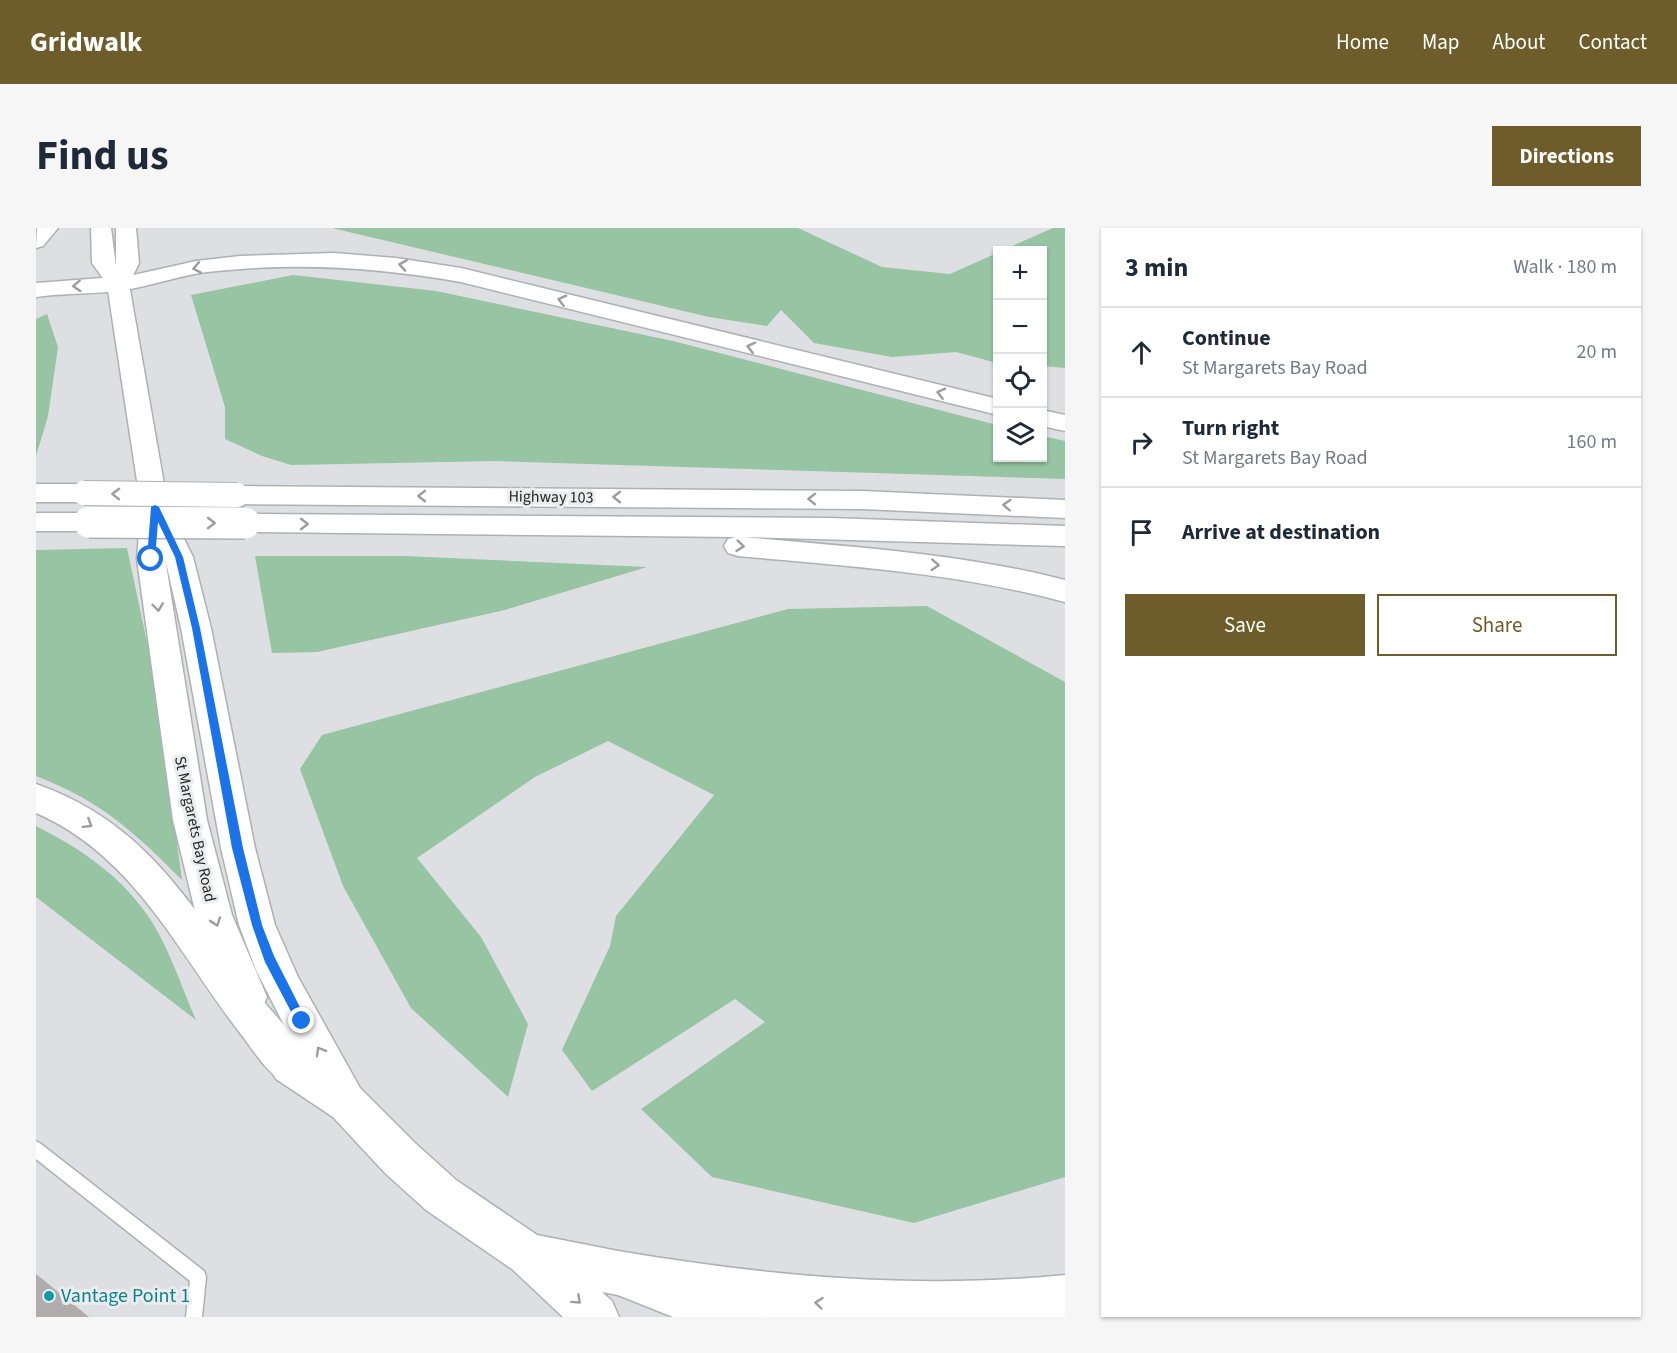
<!DOCTYPE html>
<meta charset="utf-8">
<style>
:root{--surface:#fff;--page:#f6f6f7;--text:#1f2937;--muted:#747a83;--line:#e0e1e3;--accent:#6e5c2a}
body{margin:0;font-family:"Source Sans 3",sans-serif;background:var(--page);color:var(--text)}
.controls{position:absolute;right:18px;top:18px;display:grid;overflow:hidden;border-radius:0px;box-shadow:0 2px 4px #0004}
.controls button{width:54px;height:54px;display:grid;place-items:center;padding:0;border:0;border-bottom:2px solid var(--line);background:var(--surface);color:var(--text);font:30px sans-serif}
.stop{position:absolute;width:18px;height:18px;margin:-14px;border:4px solid #1a73e8;border-radius:50%;background:#fff}
.stop.end{background:#1a73e8;border-color:#fff;box-shadow:0 2px 6px #0008}
.list{margin:0;padding:0;list-style:none}
h2{display:flex;justify-content:space-between;align-items:center;height:78px;margin:0;padding:0 24px;font-size:26px}
h2 small{font-size:20px;font-weight:400;color:var(--muted)}
.list li{display:grid;grid-template-columns:39px 1fr auto;gap:18px;align-items:center;box-sizing:border-box;height:90px;padding:0 24px;border-top:2px solid var(--line)}
.list b{display:block;font-size:22px;white-space:nowrap}
.list p{margin:0;font-size:20px;white-space:nowrap;color:var(--muted)}
.list em{font-size:20px;font-style:normal;color:var(--muted)}
.actions{display:flex;gap:12px;padding:18px 24px}
.actions a{flex:1;padding:14px 0;border:2px solid var(--accent);border-radius:0px;text-align:center;font-size:21px;color:var(--accent)}
.actions .main{background:var(--accent);color:#fff}
.icon{flex:none;width:33px;height:33px;fill:none;stroke:currentColor;stroke-width:2;stroke-linecap:round;stroke-linejoin:round}
.map{position:relative;flex:none;width:1029px;height:1089px;overflow:hidden;border-radius:0px}
header{display:flex;align-items:center;gap:36px;box-sizing:border-box;height:84px;padding:0 30px;background:var(--accent);color:#fff}
header strong{font-size:28px}
nav{display:flex;gap:33px;margin-inline-start:auto;font-size:21px}
.intro{display:flex;align-items:center;justify-content:space-between;box-sizing:border-box;height:144px;padding:0 36px}
h1{margin:0;font-size:42px}
.button{padding:15px 27px;border-radius:0px;background:var(--accent);color:#fff;font-size:21px;font-weight:700}
main{display:flex;gap:36px;padding:0 36px}
aside{flex:1;background:var(--surface);border-radius:0px;box-shadow:0 2px 4px #0004}
.map>svg:first-child{display:block}
.green{fill:#97c4a2}
.building{fill:#b1acac}
.lines{fill:none;stroke-linecap:round;stroke-linejoin:round}
.lane-casing{stroke:#aeb0b3;stroke-width:3}
.primary-casing{stroke:#aeb0b3;stroke-width:3}
.highway-casing{stroke:#aeb0b3;stroke-width:3}
.lane{fill:#fff;fill-rule:evenodd}
.primary{fill:#fff;fill-rule:evenodd}
.highway{fill:#fff;fill-rule:evenodd}
.highway-bridge-far1-casing{stroke:#aeb0b3;stroke-width:26;stroke-linecap:butt}
.highway-bridge-casing{stroke:#aeb0b3;stroke-width:34;stroke-linecap:butt}
.highway-bridge-far1{stroke:#fff;stroke-width:24}
.highway-bridge{stroke:#fff;stroke-width:31}
.oneway{stroke:#9d9d9e}
.route{fill:#1a73e8}
.culture-dot{fill:#0f9aa8;stroke:#eaecef;stroke-width:2}
.labels{text-anchor:middle;dominant-baseline:central;stroke-width:6;stroke-linejoin:round;paint-order:stroke}
.street-label{font-size:16px;fill:#262627;stroke:#eaecef}
.near-culture-label{font-size:20px;fill:#0d838f;stroke:#eaecef;text-anchor:start}
</style>
<header>
<strong>Gridwalk</strong>
<nav><a>Home</a><a>Map</a><a>About</a><a>Contact</a></nav>
</header>
<div class="intro"><h1>Find us</h1><a class="button">Directions</a></div>
<main>
<div class="map">
<svg width="1029" height="1089" viewBox="0 0 1029 1089">
<rect width="100%" height="100%" fill="#dddfe2"/>
<g class="green">
<path d="M296 0H762L846 39 914 46 961 25V135L920 124 856 129 778 115 745 82 731 98 673 89Z"/>
<path d="M1017 0H1029V140L1007 138 1006 22H967Z"/>
<path d="M257 47 400 63 637 113 961 197 962 230H1006L1007 208 1029 213V251L460 233 255 237 226 228 189 211V179L155 67Z"/>
<path d="M11 86 22 119 12 188 0 228V91Z"/>
<path d="M91 320 119 452 146 652C97 603 65 573 0 548V322Z"/>
<path d="M219 328H369L611 339 469 382 281 424 236 425Z"/>
<path d="M891 378 1029 454V949L878 995 676 949 605 881 729 794 699 771 556 863 526 822 574 718 580 688 678 567 572 513 499 549 381 630 445 709 492 796 472 869 375 780 307 658 264 541 286 507 752 381Z"/>
<path d="M0 598C46 621 88 650 116 694 134 723 146 760 160 792L0 669Z"/>
</g>
<path class="building" d="M0 1046 53 1089H0Z"/>
<g class="lines">
<defs>
<path id="lane" d="M0 913 5 916 168 1043 170 1049 166 1089H150L154 1053 0 931Z"/>
<path id="primary" d="M55 0H75L80 38V0H100L103 35 93 56 132 279 157 329 175 400 219 620 239 697 262 749 324 860 379 915 420 952 501 1007 582 1023 719 1073 726 1089H637L582 1067 566 1064 576 1073 583 1089H527L476 1041 390 982 349 945 297 889 240 851 219 816 225 802 239 797 250 801 220 742 203 697 185 620 145 400 129 330 171 592 196 687 231 769 225 782 212 787 199 782 160 687 137 592 101 331 105 279 71 56 56 35Z"/>
<g id="highway">
<path d="M22 0 7 18 0 20 1 0Z"/>
<path d="M298 25 360 30 425 40 962 171V187L425 54C340 39 257 34 171 44 141 48 112 59 82 63 55 66 27 65 0 69V55L93 48 160 33 204 28Z"/>
<path d="M1006 182 1029 187V203L1006 198Z"/>
<path d="M0 256H48L57 259 61 265 57 271 48 274H0Z"/>
<path d="M201 258 826 263 1029 272V290L826 281 201 276 192 273 188 267 192 261Z"/>
<path d="M0 285H53L63 287 67 294 63 301 53 303H0Z"/>
<path d="M209 286 794 290 1029 298V318L708 309C816 319 924 325 1029 352V374C922 345 812 338 702 328L692 325 688 318 692 311 700 309 209 304 199 302 195 295 199 288Z"/>
<path d="M0 556C108 594 150 671 214 757 234 783 261 807 274 837L268 851 254 857C232 848 219 824 204 805 143 726 98 627 0 585Z"/>
<path d="M582 1023C731 1048 878 1062 1029 1047V1089H727L582 1067 566 1061 560 1045 566 1029Z"/>
</g>
</defs>
<use href="#lane" class="lane-casing"/>
<use href="#primary" class="primary-casing"/>
<use href="#highway" class="highway-casing"/>
<use href="#lane" class="lane"/>
<use href="#primary" class="primary"/>
<use href="#highway" class="highway"/>
<defs>
<path id="highway-bridge-far1" d="M48 265 201 267"/>
<path id="highway-bridge" d="M53 294 209 295"/>
</defs>
<use href="#highway-bridge-far1" class="highway-bridge-far1-casing"/>
<use href="#highway-bridge" class="highway-bridge-casing"/>
<use href="#highway-bridge-far1" class="highway-bridge-far1"/>
<use href="#highway-bridge" class="highway-bridge"/>
</g>
<defs><path id="oneway-chevron" d="M-2-3.5L2.5 0L-2 3.5" fill="none" stroke-width="1.6" stroke-linecap="round" stroke-linejoin="round" transform="scale(1.5)"/></defs>
<g class="oneway">
<use href="#oneway-chevron" transform="translate(367 37) rotate(-171)"/>
<use href="#oneway-chevron" transform="translate(161 40) rotate(169)"/>
<use href="#oneway-chevron" transform="translate(41 58) rotate(177)"/>
<use href="#oneway-chevron" transform="translate(526 72) rotate(-166)"/>
<use href="#oneway-chevron" transform="translate(715 119) rotate(-166)"/>
<use href="#oneway-chevron" transform="translate(905 165) rotate(-166)"/>
<use href="#oneway-chevron" transform="translate(80 266) rotate(-179)"/>
<use href="#oneway-chevron" transform="translate(386 268) rotate(-180)"/>
<use href="#oneway-chevron" transform="translate(581 269) rotate(-180)"/>
<use href="#oneway-chevron" transform="translate(776 271) rotate(-179)"/>
<use href="#oneway-chevron" transform="translate(971 277) rotate(-177)"/>
<use href="#oneway-chevron" transform="translate(175 295)"/>
<use href="#oneway-chevron" transform="translate(268 296)"/>
<use href="#oneway-chevron" transform="translate(704 318) rotate(6)"/>
<use href="#oneway-chevron" transform="translate(899 337) rotate(3)"/>
<use href="#oneway-chevron" transform="translate(122 379) rotate(82)"/>
<use href="#oneway-chevron" transform="translate(52 596) rotate(32)"/>
<use href="#oneway-chevron" transform="translate(180 694) rotate(71)"/>
<use href="#oneway-chevron" transform="translate(284 823) rotate(-120)"/>
<use href="#oneway-chevron" transform="translate(541 1072) rotate(42)"/>
<use href="#oneway-chevron" transform="translate(783 1075) rotate(-174)"/>
</g>
<path class="route" d="M119 277 123 279 147 329 164 400 207 620 226 697 238 728 271 793 266 798 262 797 229 734 216 697 196 620 156 400 139 329 122 294 119 331 115 334 111 331 115 279Z"/>
<circle class="culture-dot" cx="13" cy="1068" r="6"/>
<g class="labels">
<g class="street-label">
<text transform="translate(515 269) rotate(1)">Highway 103</text>
<text transform="translate(159 601) rotate(78)">St Margarets Bay Road</text>
</g>
<g class="near-culture-label">
<text x="25" y="1068">Vantage Point 1</text>
</g>
</g>
</svg>
<div class="controls">
<button>+</button>
<button>−</button>
<button><svg class="icon" aria-label="locate" viewBox="0 0 24 24"><circle cx="12" cy="12" r="6"/><path d="M12 2v4M12 18v4M2 12h4M18 12h4"/></svg></button>
<button><svg class="icon" aria-label="layers" viewBox="0 0 24 24"><path d="M12 4l9 5-9 5-9-5zM3 14l9 5 9-5"/></svg></button>
</div>
<div class="stop" style="left:115px;top:331px"></div>
<div class="stop end" style="left:266px;top:793px"></div>
</div>
<aside>
<h2>3 min<small>Walk · 180 m</small></h2>
<ul class="list">
<li><svg class="icon" aria-label="ahead" viewBox="0 0 24 24"><path d="M12 20V5M6 11l6-6 6 6"/></svg><div><b>Continue</b><p>St Margarets Bay Road</p></div><em>20 m</em></li>
<li><svg class="icon" aria-label="right" viewBox="0 0 24 24"><path d="M7 20v-9h11M14 6l5 5-5 5"/></svg><div><b>Turn right</b><p>St Margarets Bay Road</p></div><em>160 m</em></li>
<li><svg class="icon" aria-label="arrive" viewBox="0 0 24 24"><path d="M6 21V4h12l-3 4 3 4H6"/></svg><div><b>Arrive at destination</b></div></li>
</ul>
<div class="actions"><a class="main">Save</a><a>Share</a></div>
</aside>
</main>
